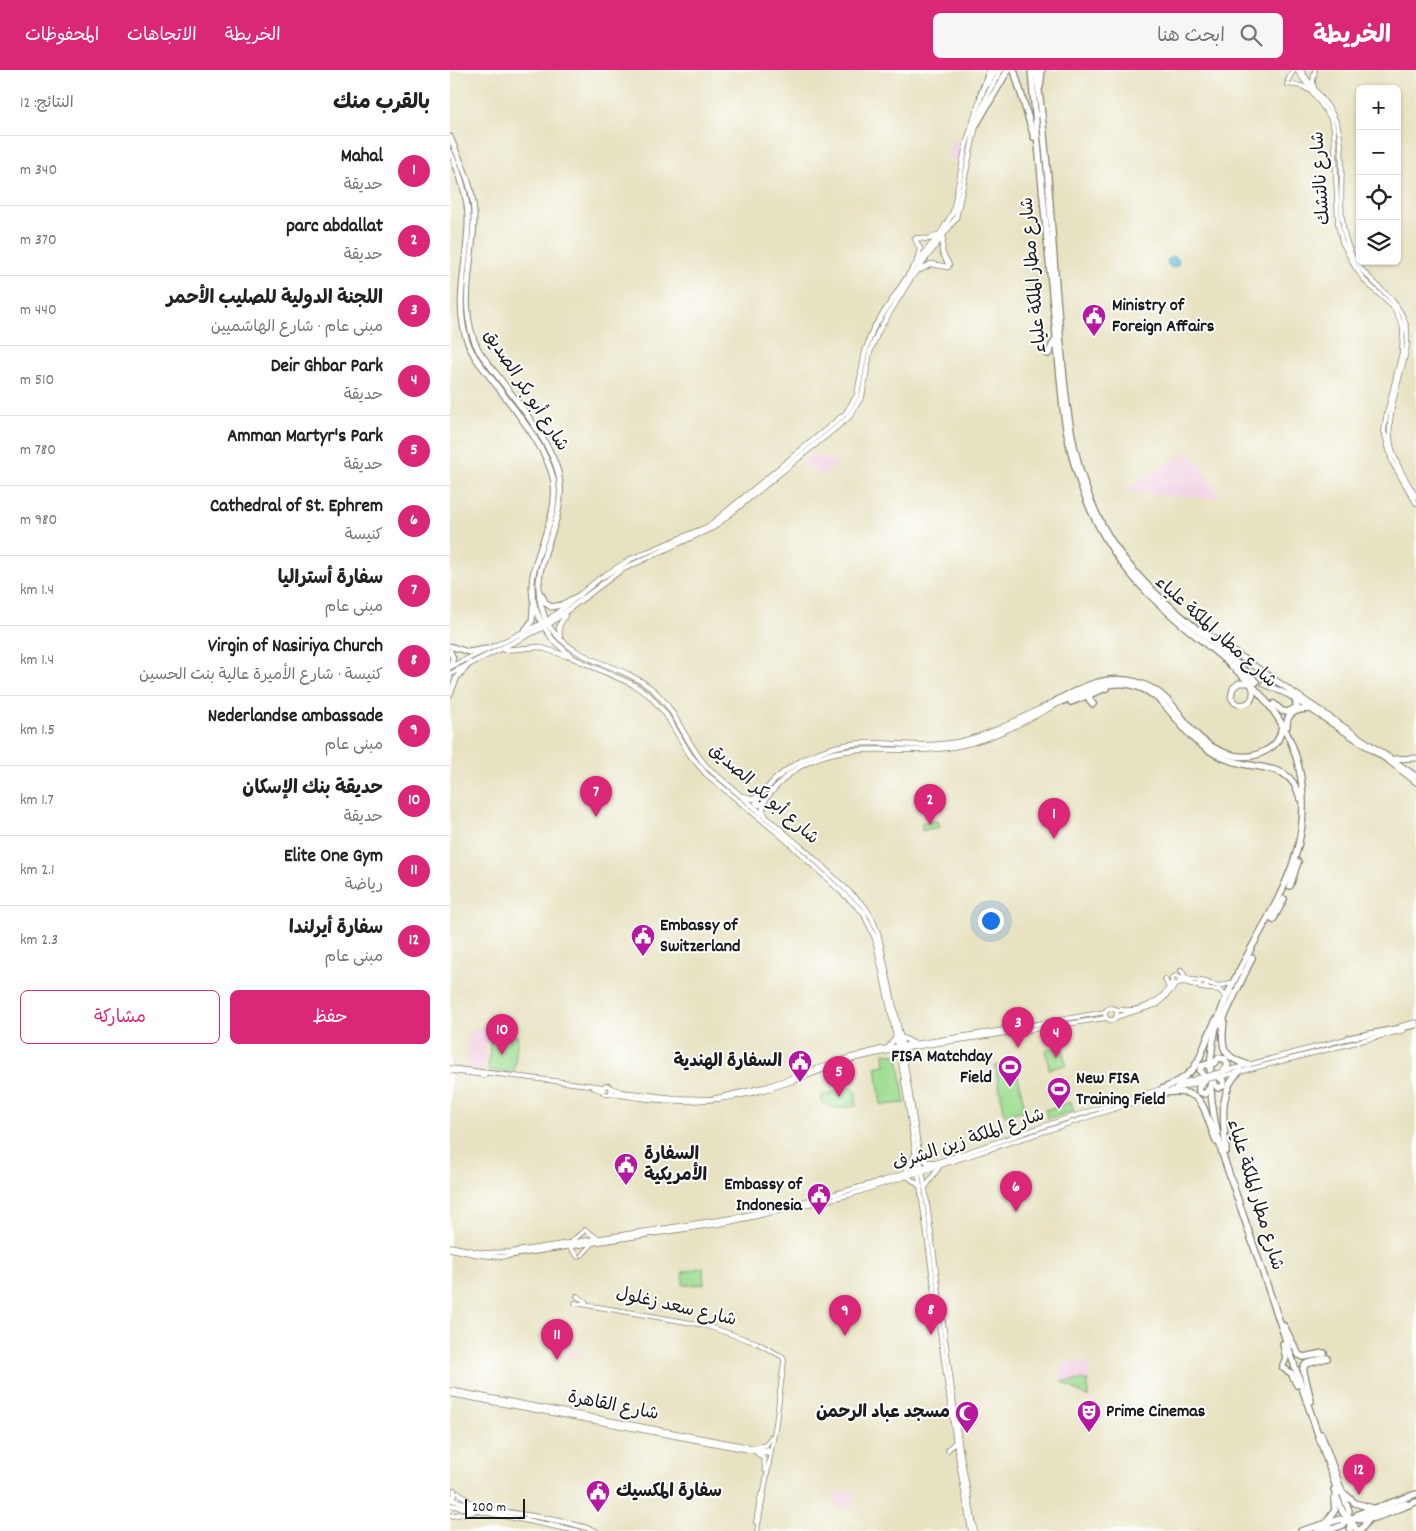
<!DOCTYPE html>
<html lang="ar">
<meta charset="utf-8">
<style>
:root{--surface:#fff;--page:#f6f6f6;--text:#222;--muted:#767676;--line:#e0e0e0;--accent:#db2777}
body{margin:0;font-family:Dekko,"Playpen Sans Arabic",sans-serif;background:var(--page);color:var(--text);direction:rtl}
.controls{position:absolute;right:15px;top:15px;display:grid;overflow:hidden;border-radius:8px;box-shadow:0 1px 4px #0004}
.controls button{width:45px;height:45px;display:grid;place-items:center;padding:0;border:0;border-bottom:1px solid var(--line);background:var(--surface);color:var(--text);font:25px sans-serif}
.scale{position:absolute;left:15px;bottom:12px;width:60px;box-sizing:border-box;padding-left:5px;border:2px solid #1c1c1c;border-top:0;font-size:14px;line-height:18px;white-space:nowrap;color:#1c1c1c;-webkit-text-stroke:4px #fff;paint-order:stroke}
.you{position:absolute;left:540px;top:850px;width:18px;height:18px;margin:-12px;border:4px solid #fff;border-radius:50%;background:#1a73e8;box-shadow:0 0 0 8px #1a73e833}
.badge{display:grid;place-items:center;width:32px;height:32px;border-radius:50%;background:var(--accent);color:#fff;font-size:16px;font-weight:700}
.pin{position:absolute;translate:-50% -41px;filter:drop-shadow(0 1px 2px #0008)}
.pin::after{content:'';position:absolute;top:26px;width:18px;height:15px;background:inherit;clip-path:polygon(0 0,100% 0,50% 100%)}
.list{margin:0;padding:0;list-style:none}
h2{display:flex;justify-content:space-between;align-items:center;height:65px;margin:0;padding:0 20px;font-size:21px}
h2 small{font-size:16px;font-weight:400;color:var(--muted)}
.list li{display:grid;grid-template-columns:32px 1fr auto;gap:15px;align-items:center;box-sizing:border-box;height:70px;padding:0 20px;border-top:1px solid var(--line)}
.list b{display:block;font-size:19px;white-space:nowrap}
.list p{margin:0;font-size:16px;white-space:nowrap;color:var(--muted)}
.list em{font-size:16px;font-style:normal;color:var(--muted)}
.actions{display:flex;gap:10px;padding:15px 20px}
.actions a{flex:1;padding:11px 0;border:1px solid var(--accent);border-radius:8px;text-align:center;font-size:18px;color:var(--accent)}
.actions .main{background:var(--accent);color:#fff}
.icon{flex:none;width:28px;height:28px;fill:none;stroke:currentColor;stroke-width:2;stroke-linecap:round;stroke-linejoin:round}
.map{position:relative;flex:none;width:966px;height:1461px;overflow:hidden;direction:ltr}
header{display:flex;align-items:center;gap:30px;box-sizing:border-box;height:70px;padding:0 25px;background:var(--accent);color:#fff}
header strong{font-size:24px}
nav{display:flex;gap:28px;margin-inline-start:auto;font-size:18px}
.search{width:350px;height:45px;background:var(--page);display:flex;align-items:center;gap:12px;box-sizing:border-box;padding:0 18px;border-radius:8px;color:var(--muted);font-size:19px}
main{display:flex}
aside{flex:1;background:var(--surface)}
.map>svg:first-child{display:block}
.built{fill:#f2d0e2}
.green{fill:#9edd92;stroke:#5d7c57}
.water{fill:#5fc0dd;stroke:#3e6e7c}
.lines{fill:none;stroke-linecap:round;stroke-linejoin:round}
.secondary-casing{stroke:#827f6e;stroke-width:5.5}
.primary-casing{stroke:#827f6e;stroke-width:6}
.trunk-casing{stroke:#827f6e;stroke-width:7}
.motorway-casing{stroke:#827f6e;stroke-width:8}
.secondary{stroke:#fff;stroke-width:4}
.primary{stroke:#fff;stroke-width:4.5}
.trunk{stroke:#fff;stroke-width:5}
.motorway{stroke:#fff;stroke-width:5.5}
.secondary-bridge-casing{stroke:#827f6e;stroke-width:5.5;stroke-linecap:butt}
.secondary-bridge{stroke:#fff;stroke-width:4}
.labels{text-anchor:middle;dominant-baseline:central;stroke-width:4;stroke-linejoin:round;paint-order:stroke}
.street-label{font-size:18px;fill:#1c1c1c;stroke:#fff}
.poi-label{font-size:18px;font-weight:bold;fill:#1c1c1c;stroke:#fff;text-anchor:start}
</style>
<header>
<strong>الخريطة</strong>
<div class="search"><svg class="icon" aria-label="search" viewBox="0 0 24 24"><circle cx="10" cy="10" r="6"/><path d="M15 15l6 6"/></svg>ابحث هنا</div>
<nav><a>الخريطة</a><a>الاتجاهات</a><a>المحفوظات</a></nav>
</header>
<main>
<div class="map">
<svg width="966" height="1461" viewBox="0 0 966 1461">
<rect width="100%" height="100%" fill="#fff"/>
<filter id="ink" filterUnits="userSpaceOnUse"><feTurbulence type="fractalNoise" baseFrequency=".02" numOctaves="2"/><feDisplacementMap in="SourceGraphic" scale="10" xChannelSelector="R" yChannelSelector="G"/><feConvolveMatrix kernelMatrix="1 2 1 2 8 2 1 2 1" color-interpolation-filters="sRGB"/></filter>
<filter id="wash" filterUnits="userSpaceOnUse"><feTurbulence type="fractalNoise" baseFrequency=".0096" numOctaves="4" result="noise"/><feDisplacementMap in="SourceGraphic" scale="20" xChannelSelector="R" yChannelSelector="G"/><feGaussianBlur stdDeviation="1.12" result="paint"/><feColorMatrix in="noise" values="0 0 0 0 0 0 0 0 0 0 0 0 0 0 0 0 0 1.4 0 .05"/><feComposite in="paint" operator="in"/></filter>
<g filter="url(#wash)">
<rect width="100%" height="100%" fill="#e7e2c1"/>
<g class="built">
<path d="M502 68 510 72 508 90 497 88Z"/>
<path d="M738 381 770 424 763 429 677 422V419Z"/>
<path d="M363 384 389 392 373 406 351 394Z"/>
<path d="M24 959 35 961 38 965 32 1000 23 999 16 989 19 962Z"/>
<path d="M115 1279 133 1282 132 1287 115 1286Z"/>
<path d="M640 1292 639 1307V1329L611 1309 612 1293Z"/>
<path d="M386 1421 404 1423 403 1438 385 1436Z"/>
</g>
<g class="green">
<path d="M487 751 489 757 472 761V753Z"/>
<path d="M45 961 68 966 64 1003 38 1000 41 965Z"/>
<path d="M610 976 613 979 616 995 599 999 596 980Z"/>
<path d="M434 983 444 984 449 993 455 1033 431 1035 426 997 435 995Z"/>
<path d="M565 991 575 1040 555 1045 545 996Z"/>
<path d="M402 1017 406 1021V1036L386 1039 372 1033V1026Z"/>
<path d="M621 1032 624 1041 598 1049 595 1040Z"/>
<path d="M253 1197 254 1214 233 1215V1202Z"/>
<path d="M638 1310V1328L612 1311Z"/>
</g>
<circle class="water" cx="723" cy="192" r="5.5"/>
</g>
<g filter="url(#ink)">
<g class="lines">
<defs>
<g id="secondary">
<path d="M847 0 880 47 884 59 888 154 892 172 905 197 915 211 944 238 953 257 952 282 936 347 934 361 942 392 966 433"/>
<path d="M851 0C862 19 882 36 888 57 898 98 883 142 900 181 913 212 952 226 957 260 959 275 954 290 950 305 935 362 933 375 966 426"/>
<path d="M838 10 844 0"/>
<path d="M837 14 852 16 859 20"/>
<path d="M864 19 863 11 865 0"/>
<path d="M731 900 737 910"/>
<circle cx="726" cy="910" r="4"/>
<path d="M730 908 750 911"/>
<path d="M715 909 719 918"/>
<path d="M729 913 734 912 749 916"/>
<path d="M757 913 769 916 784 912"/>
<path d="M755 918 757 912 751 911 749 914 750 918 769 920 777 927"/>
<circle cx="661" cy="944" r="6"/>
<path d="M664 939C687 944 713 933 722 912"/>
<path d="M666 947 708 934 727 914"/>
<path d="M951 956 966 952"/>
<path d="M565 958 655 942"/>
<path d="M565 962 656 948"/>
<path d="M452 975 475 1118 510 1379 525 1461"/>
<path d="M448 976C477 1137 491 1300 521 1461"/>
<path d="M0 998 154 1017"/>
<path d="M0 1001 35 1005"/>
<path d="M767 1003 900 968"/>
<path d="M769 1007 954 960"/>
<path d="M726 1015 755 1006"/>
<circle cx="157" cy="1020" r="4.5"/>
<path d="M144 1018 153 1021"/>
<path d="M161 1018 172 1022 225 1028 262 1029 318 1016 394 989 431 979 560 959"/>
<path d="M722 1020 753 1011"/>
<path d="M160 1023C224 1036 278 1034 340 1012 364 1004 387 993 411 987 461 975 511 971 561 962"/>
<path d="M470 1086 477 1092H483"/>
<path d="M455 1103 464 1086"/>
<path d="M457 1106 471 1117"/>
<path d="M475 1118 489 1097"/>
<path d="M135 1160 147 1168"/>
<path d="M123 1170 133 1162"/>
<path d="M0 1176 33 1183 60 1182 288 1147 385 1124 435 1110 618 1048 714 1018"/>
<path d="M119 1176 128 1187"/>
<path d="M0 1179 29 1185 51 1187 275 1153 399 1125 715 1022"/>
<path d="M132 1185 142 1174"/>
<path d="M127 1226 136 1232"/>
<path d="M125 1233 254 1255 307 1273 333 1287 334 1291 326 1353 307 1461"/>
<path d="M0 1320 321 1381"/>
<path d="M0 1324 320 1384"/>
<path d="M307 1377 316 1375 321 1367"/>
<path d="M498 1380 505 1372"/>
<path d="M307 1383 314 1389 315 1400"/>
<path d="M306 1452 311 1424"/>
</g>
<g id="primary">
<path d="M537 14 546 0"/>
<path d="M467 168 479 169 487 165"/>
<path d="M493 168 492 182 499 195"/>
<path d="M465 169 470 179 467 191"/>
<path d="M470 200 481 194 498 197"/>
<path d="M98 555C128 596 167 591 202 619 227 640 235 673 257 697L357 782 415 837 422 848 428 863 452 975"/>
<path d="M94 557 103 570 123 588 182 614 199 625 215 643 240 685 256 704 335 769 413 842 425 868 448 976"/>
<path d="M110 568 109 556 115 546"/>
<path d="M54 580 89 577 117 586"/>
<path d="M0 597 97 551 149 509 181 489 259 456 396 343 407 325 415 282 423 259 463 198 492 161 503 142 516 75 532 23"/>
<path d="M0 604 98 555 171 500 264 457 399 347 412 326 420 282 428 262 459 211 506 148 526 55 538 23 551 0"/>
<path d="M293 726 303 729 310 726"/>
<path d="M313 732 309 735 306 733C329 696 373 674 416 673 447 673 477 678 507 672 543 665 574 646 606 631"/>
<path d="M315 745C309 735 317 727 324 719 378 657 444 691 512 675 549 667 580 648 613 631"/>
<path d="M451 967 463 973"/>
<path d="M438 978 446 967"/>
<path d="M9 1423 22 1434"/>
<path d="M0 1429C47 1445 99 1444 146 1461"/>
<path d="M0 1429 5 1425 4 1420"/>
<path d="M0 1435 128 1461"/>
<path d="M0 1446 23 1442"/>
<path d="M912 1447 956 1433"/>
<path d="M867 1461 880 1457"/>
</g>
<g id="trunk">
<path d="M0 67C11 93 24 117 24 146 24 192 6 239 29 281 52 314 103 370 109 407 119 461 69 495 98 555"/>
<path d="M0 82C10 103 17 123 18 147 19 188 3 230 17 271 21 283 29 293 37 303 58 332 101 380 104 415 109 467 60 502 94 557"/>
<path d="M92 525 95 532 101 537 111 535 130 525"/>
<path d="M750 559 966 706"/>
<path d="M72 564 82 551 83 536"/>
<path d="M0 576 18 582 36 579"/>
<path d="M0 581 3 588 0 597"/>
<path d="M798 613H789L783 618 781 627 785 633C798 638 806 629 802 616"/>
<path d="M814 614 839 625 939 691 966 712"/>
<path d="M0 624 7 607 20 593"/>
<path d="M944 689 966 688"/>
<path d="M898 968 966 955"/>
</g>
<g id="motorway">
<path d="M564 0 584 67"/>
<path d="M581 0 613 338C622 408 646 470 696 521 750 578 831 615 849 698 871 798 800 859 770 944 754 990 760 1038 772 1083L888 1423"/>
<path d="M586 0C598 79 601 161 608 240 615 324 618 412 669 482 706 534 762 566 806 612"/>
<path d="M590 17 592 0"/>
<path d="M531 25 540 0"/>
<path d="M526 55 558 0"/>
<path d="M598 284 605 270"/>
<path d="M641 622 639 629 643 634"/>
<path d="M606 631C631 617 657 604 686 612 697 615 708 621 716 629 727 638 733 651 743 661 760 680 790 695 815 681 827 675 831 667 832 654"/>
<path d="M613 631C635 621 657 610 682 615 714 623 724 651 746 671 759 682 774 690 790 693 818 700 841 695 850 728"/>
<path d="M621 632 656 618"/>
<path d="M824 634 832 641 838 642 847 637 845 629"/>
<path d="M837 656C836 642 848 639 860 639"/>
<path d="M840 816 848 792"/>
<path d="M823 850 834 829"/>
<path d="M774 951C771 976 771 987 798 995"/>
<path d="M771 954 802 888"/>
<path d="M764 993 769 988 775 989 778 995 774 1001"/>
<path d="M755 1006 750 1001 751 996 757 994 760 998"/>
<path d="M754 1011 749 1016V1022L755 1024 760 1017"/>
<path d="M763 1012 768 1018 773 1016 774 1011 769 1007"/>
<path d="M712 1019C756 1001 746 986 766 950"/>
<path d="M713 1023C758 1017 751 1039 767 1072"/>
<path d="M776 1081C774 1052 767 1021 790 1001"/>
<path d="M834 1256 849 1285 854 1287 874 1283"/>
<path d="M833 1274 836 1288 833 1295"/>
<path d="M833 1298 841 1303 847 1315"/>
<path d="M861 1331 853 1298 856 1294 877 1288"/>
<path d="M871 1364 899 1441 893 1455 877 1461"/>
<path d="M884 1420 893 1443C913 1460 945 1439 966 1432"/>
<path d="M896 1425 905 1433 922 1438"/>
<path d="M877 1452 885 1440 884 1429"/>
<path d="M851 1461 891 1449 904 1455 907 1461"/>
<path d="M900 1461V1453L908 1444 966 1424"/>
<path d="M910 1461 919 1449"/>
</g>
</defs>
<use href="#secondary" class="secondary-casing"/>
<use href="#primary" class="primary-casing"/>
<use href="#trunk" class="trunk-casing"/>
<use href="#motorway" class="motorway-casing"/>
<use href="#secondary" class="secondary"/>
<use href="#primary" class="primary"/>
<use href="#trunk" class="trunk"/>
<use href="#motorway" class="motorway"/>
<defs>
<g id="secondary-bridge">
<path d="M757 1006 767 1003"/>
<path d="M757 1009 767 1007"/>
</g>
</defs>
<use href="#secondary-bridge" class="secondary-bridge-casing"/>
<use href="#secondary-bridge" class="secondary-bridge"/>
</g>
</g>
<defs>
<symbol id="civic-pin" viewBox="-11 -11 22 30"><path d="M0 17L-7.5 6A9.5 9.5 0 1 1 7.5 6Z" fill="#b5179e" stroke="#fff"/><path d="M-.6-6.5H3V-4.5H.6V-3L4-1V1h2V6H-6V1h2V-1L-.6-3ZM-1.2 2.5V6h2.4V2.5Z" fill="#fff"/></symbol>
<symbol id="stadium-pin" viewBox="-11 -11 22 30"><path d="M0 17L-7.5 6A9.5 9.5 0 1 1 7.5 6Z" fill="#b5179e" stroke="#fff"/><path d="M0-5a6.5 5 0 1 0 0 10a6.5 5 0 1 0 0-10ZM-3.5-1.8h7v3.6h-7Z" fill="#fff"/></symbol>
<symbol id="theatre-pin" viewBox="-11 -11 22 30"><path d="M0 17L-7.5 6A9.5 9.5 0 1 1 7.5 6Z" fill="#b5179e" stroke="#fff"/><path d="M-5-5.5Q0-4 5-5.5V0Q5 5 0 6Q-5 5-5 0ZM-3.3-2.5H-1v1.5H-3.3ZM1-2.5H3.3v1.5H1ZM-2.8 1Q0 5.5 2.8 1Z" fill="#fff"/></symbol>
<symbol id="mosque-pin" viewBox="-11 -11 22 30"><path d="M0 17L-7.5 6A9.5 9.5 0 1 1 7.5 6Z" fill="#b5179e" stroke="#fff"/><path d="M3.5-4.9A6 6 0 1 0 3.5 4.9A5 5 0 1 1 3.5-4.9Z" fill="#fff"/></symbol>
</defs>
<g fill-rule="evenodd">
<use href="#civic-pin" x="630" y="232" width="28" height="38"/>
<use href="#civic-pin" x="179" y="852" width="28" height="38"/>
<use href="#civic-pin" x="336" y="978" width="28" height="38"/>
<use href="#stadium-pin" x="546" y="983" width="28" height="38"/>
<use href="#stadium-pin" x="595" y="1005" width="28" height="38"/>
<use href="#civic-pin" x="162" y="1081" width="28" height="38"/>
<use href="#civic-pin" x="355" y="1111" width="28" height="38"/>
<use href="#theatre-pin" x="625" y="1328" width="28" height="38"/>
<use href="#mosque-pin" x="503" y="1329" width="28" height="38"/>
<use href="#civic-pin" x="134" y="1408" width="28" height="38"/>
</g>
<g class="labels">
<g class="street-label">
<text transform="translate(872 108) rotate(-94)">شارع نالتشك</text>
<text transform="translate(585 205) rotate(-95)">شارع مطار الملكة علياء</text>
<text transform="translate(75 321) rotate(57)">شارع أبو بكر الصديق</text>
<text transform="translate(765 563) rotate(42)">شارع مطار الملكة علياء</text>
<text transform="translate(313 725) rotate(42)">شارع أبو بكر الصديق</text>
<text transform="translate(519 1071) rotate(-19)">شارع الملكة زين الشرف</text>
<text transform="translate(804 1125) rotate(73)">شارع مطار الملكة علياء</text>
<text transform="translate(226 1238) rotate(13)">شارع سعد زغلول</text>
<text transform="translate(163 1337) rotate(11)">شارع القاهرة</text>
</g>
<g class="poi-label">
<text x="662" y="236">Ministry of<tspan x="662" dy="21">Foreign Affairs</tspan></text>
<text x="210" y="856">Embassy of<tspan x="210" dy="21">Switzerland</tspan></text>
<text x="542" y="987" text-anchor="end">FISA Matchday<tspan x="542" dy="21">Field</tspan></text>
<text x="332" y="992" text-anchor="end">السفارة الهندية</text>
<text x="626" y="1009">New FISA<tspan x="626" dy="21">Training Field</tspan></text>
<text x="194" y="1085">السفارة<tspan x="194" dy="21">الأمريكية</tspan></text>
<text x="352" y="1115" text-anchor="end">Embassy of<tspan x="352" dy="21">Indonesia</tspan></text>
<text x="656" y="1342">Prime Cinemas</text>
<text x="500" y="1343" text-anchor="end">مسجد عباد الرحمن</text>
<text x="166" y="1422">سفارة المكسيك</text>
</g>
</g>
</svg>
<div class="controls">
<button>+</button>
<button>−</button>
<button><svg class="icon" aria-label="locate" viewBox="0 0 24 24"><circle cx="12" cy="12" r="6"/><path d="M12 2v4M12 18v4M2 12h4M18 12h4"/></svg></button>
<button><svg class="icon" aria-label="layers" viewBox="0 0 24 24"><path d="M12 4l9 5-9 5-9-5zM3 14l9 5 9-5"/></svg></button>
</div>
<div class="scale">200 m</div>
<div class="you"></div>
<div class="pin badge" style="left:604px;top:769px">1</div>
<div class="pin badge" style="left:480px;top:755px">2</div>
<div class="pin badge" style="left:568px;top:978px">3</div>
<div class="pin badge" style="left:606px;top:988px">4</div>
<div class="pin badge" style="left:389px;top:1027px">5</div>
<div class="pin badge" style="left:566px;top:1142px">6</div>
<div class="pin badge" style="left:146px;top:747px">7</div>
<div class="pin badge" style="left:481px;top:1265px">8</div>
<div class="pin badge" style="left:395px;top:1266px">9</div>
<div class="pin badge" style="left:52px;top:985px">10</div>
<div class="pin badge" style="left:107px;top:1290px">11</div>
<div class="pin badge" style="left:909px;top:1425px">12</div>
</div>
<aside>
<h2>بالقرب منك<small>النتائج: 12</small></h2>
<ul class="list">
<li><span class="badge">1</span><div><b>Mahal</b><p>حديقة</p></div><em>340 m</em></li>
<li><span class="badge">2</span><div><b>parc abdallat</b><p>حديقة</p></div><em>370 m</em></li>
<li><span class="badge">3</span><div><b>اللجنة الدولية للصليب الأحمر</b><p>مبنى عام · شارع الهاشميين</p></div><em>440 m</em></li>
<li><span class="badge">4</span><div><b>Deir Ghbar Park</b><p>حديقة</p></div><em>510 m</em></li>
<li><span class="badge">5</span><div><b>Amman Martyr's Park</b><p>حديقة</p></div><em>780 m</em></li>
<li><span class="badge">6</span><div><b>Cathedral of St. Ephrem</b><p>كنيسة</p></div><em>980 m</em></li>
<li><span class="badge">7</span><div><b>سفارة أستراليا</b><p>مبنى عام</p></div><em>1.4 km</em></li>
<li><span class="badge">8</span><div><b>Virgin of Nasiriya Church</b><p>كنيسة · شارع الأميرة عالية بنت الحسين</p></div><em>1.4 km</em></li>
<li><span class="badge">9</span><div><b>Nederlandse ambassade</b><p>مبنى عام</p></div><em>1.5 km</em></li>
<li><span class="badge">10</span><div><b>حديقة بنك الإسكان</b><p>حديقة</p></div><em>1.7 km</em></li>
<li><span class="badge">11</span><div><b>Elite One Gym</b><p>رياضة</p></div><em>2.1 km</em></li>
<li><span class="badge">12</span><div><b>سفارة أيرلندا</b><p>مبنى عام</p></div><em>2.3 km</em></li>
</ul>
<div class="actions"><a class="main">حفظ</a><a>مشاركة</a></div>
</aside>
</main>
